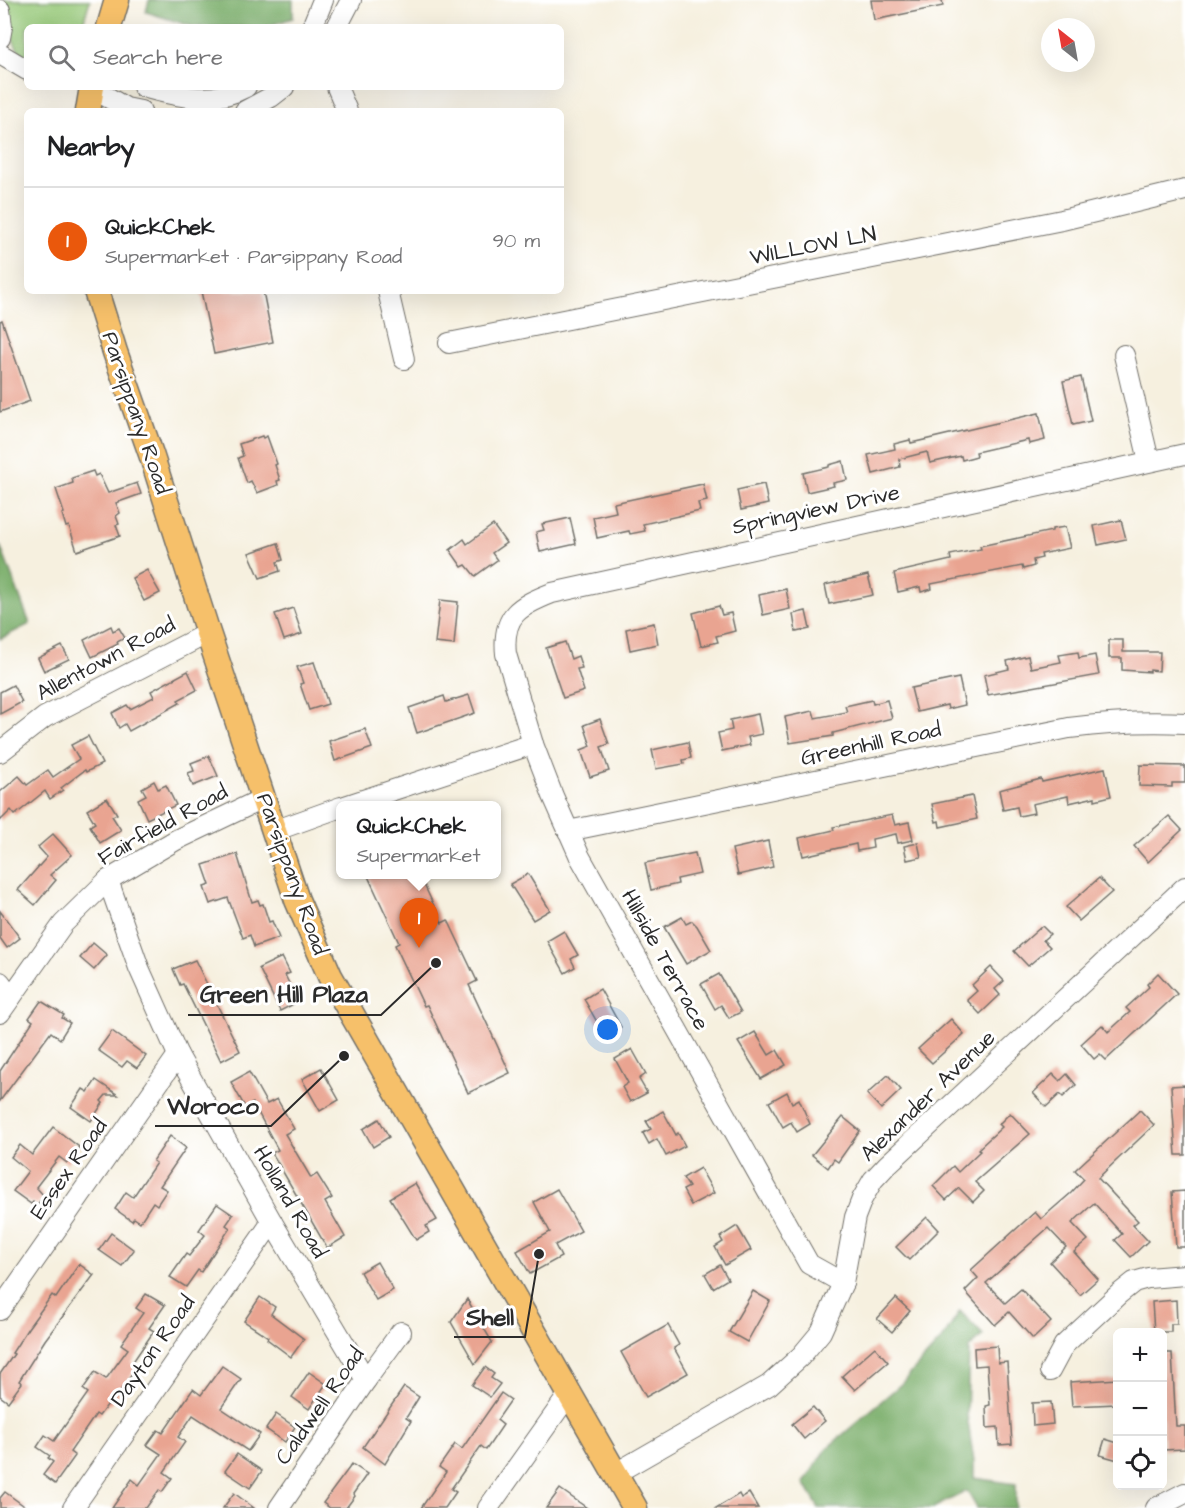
<!DOCTYPE html>
<meta charset="utf-8">
<style>
:root{--surface:#fff;--page:#f6f6f6;--text:#202124;--muted:#757577;--line:#e0e0e0;--accent:#ea580c}
body{margin:0;font-family:"Architects Daughter",sans-serif;background:var(--page);color:var(--text)}
.controls{position:absolute;right:18px;bottom:18px;display:grid;overflow:hidden;border-radius:9px;box-shadow:0 6px 24px #0002}
.controls button{width:54px;height:54px;display:grid;place-items:center;padding:0;border:0;border-bottom:2px solid var(--line);background:var(--surface);color:var(--text);font:30px sans-serif}
.compass{position:absolute;left:1041px;top:18px;width:54px;height:54px;border-radius:50%;background:var(--surface);box-shadow:0 6px 24px #0002;rotate:329deg}
.you{position:absolute;left:608px;top:1030px;width:21px;height:21px;margin:-15px;border:4px solid #fff;border-radius:50%;background:#1a73e8;box-shadow:0 0 0 9px #1a73e833}
.badge{display:grid;place-items:center;width:39px;height:39px;border-radius:50%;background:var(--accent);color:#fff;font-size:20px;font-weight:700}
.pin{position:absolute;translate:-50% -50px;filter:drop-shadow(0 2px 3px #0008)}
.pin::after{content:'';position:absolute;top:32px;width:21px;height:18px;background:inherit;clip-path:polygon(0 0,100% 0,50% 100%)}
.popup{position:absolute;left:336px;top:801px;width:165px;height:78px;box-sizing:border-box;display:grid;place-content:center;border-radius:9px;background:var(--surface);filter:drop-shadow(0 2px 4px #0005);font-size:20px;white-space:nowrap;color:var(--muted)}
.popup b{font-size:22px;color:var(--text)}
.popup::after{content:'';position:absolute;left:50%;top:100%;margin-left:-12px;border:12px solid transparent;border-top-color:var(--surface)}
.list{margin:0;padding:0;list-style:none}
h2{display:flex;justify-content:space-between;align-items:center;height:78px;margin:0;padding:0 24px;font-size:26px}
h2 small{font-size:20px;font-weight:400;color:var(--muted)}
.list li{display:grid;grid-template-columns:39px 1fr auto;gap:18px;align-items:center;box-sizing:border-box;height:108px;padding:0 24px;border-top:2px solid var(--line)}
.list b{display:block;font-size:22px;white-space:nowrap}
.list p{margin:0;font-size:20px;white-space:nowrap;color:var(--muted)}
.list em{font-size:20px;font-style:normal;color:var(--muted)}
.icon{flex:none;width:33px;height:33px;fill:none;stroke:currentColor;stroke-width:2;stroke-linecap:round;stroke-linejoin:round}
.map{position:relative;flex:none;width:1185px;height:1508px;overflow:hidden}
.search{position:absolute;background:var(--surface);box-shadow:0 6px 24px #0002;left:24px;top:24px;width:540px;height:66px;display:flex;align-items:center;gap:15px;box-sizing:border-box;padding:0 21px;border-radius:9px;color:var(--muted);font-size:22px}
.panel{position:absolute;background:var(--surface);box-shadow:0 6px 24px #0002;left:24px;top:108px;width:540px;height:186px;border-radius:9px}
.map>svg:first-child{display:block}
.green{fill:#97c979;stroke:#617a52;stroke-width:1.5}
.forest{fill:#79ad69;stroke:#526c4a;stroke-width:1.5}
.building{fill:#e9a491}
.lines{fill:none;stroke-linecap:round;stroke-linejoin:round}
.minor-casing{stroke:#72706a;stroke-width:22}
.major-casing{stroke:#72706a;stroke-width:27}
.minor{stroke:#fff;stroke-width:20}
.major{stroke:#f6c06b;stroke-width:24}
.labels{text-anchor:middle;dominant-baseline:central;stroke-width:6;stroke-linejoin:round;paint-order:stroke}
.street-label{font-size:22px;fill:#2b2b2b;stroke:#fff}
.leader{fill:none;stroke:#2b2b2b;stroke-width:2}
.callout-dot{fill:#2b2b2b;stroke:#fff;stroke-width:2}
.callout-label{font-size:24px;text-anchor:middle;font-weight:bold;fill:#2b2b2b;stroke:#fff;stroke-width:6;stroke-linejoin:round;paint-order:stroke}
</style>
<div class="map">
<svg width="1185" height="1508" viewBox="0 0 1185 1508">
<rect width="100%" height="100%" fill="#fff"/>
<filter id="ink" filterUnits="userSpaceOnUse"><feTurbulence type="fractalNoise" baseFrequency=".0167" numOctaves="2"/><feDisplacementMap in="SourceGraphic" scale="12" xChannelSelector="R" yChannelSelector="G"/><feConvolveMatrix kernelMatrix="1 2 1 2 8 2 1 2 1" color-interpolation-filters="sRGB"/></filter>
<filter id="wash" filterUnits="userSpaceOnUse"><feTurbulence type="fractalNoise" baseFrequency=".008" numOctaves="4" result="noise"/><feDisplacementMap in="SourceGraphic" scale="24" xChannelSelector="R" yChannelSelector="G"/><feGaussianBlur stdDeviation="1.35" result="paint"/><feColorMatrix in="noise" values="0 0 0 0 0 0 0 0 0 0 0 0 0 0 0 0 0 1.4 0 .05"/><feComposite in="paint" operator="in"/></filter>
<g filter="url(#wash)">
<rect width="100%" height="100%" fill="#f6f0df"/>
<path class="green" d="M4 0H90L82 27H27V58C10 49 8 17 4 0Z"/>
<g class="forest">
<path d="M149 0H293V18L265 27H194L146 12Z"/>
<path d="M0 545 30 624 0 639Z"/>
<path d="M960 1311 983 1335 969 1348 967 1415 974 1462V1478L1016 1484V1508H977L967 1491 933 1508H819L804 1483 825 1450 901 1384 943 1338Z"/>
</g>
<g id="blocks">
<g class="building">
<path d="M871 0H942L943 6 874 20Z"/>
<path d="M201 291H263L273 342 214 354Z"/>
<path d="M2 320 30 401 0 412V321Z"/>
<path d="M1081 377 1091 421 1073 425 1063 381Z"/>
<path d="M1039 413 1045 440 1029 444 1028 440 976 452 977 456 962 460 961 456 930 463 927 452 899 459 900 467 873 474 868 455 895 449 894 444 910 440 911 443Z"/>
<path d="M262 436 263 438 267 436 277 464 275 465 280 480 277 481 278 485 257 493 251 481 247 483 238 458 243 456 239 444Z"/>
<path d="M843 461 847 480 833 483 834 486 807 492 803 473 829 467V465Z"/>
<path d="M93 471 95 476 99 474 108 493 137 483 141 494 116 503 120 513 116 516 119 524 116 525 120 536 77 551 69 526 66 527 62 514 64 513 56 489 73 483 72 478Z"/>
<path d="M703 484 707 501 698 503 700 511 643 524 645 531 630 534 629 531 597 538 593 517 616 512 614 503Z"/>
<path d="M764 484 768 504 741 510 737 490Z"/>
<path d="M570 518 576 544 540 552 536 532 544 530 542 524Z"/>
<path d="M1121 520 1126 539 1098 545 1094 526Z"/>
<path d="M493 525 506 543 492 553 497 560 475 576 466 565 462 567 450 550 464 539 467 544Z"/>
<path d="M1065 527 1070 548 1041 554 1042 558 1033 560 1034 566 1023 569 1022 566 931 584 932 589 921 592 920 587 898 592 894 573 951 560 950 555 981 549 980 546 1052 531V529Z"/>
<path d="M278 543 283 560 277 562 280 571 260 578 249 553Z"/>
<path d="M147 570 160 593 144 601 132 578Z"/>
<path d="M868 575 873 595 829 604 825 585Z"/>
<path d="M786 589 790 609 763 615 759 595Z"/>
<path d="M440 600 458 602 454 645 435 643Z"/>
<path d="M719 606 722 615 731 613 735 631 716 636 718 642 701 646 693 613Z"/>
<path d="M293 608 302 634 284 640 275 614Z"/>
<path d="M806 611 810 629 796 632 793 614Z"/>
<path d="M654 623 658 644 630 650 626 629Z"/>
<path d="M111 626 113 631 119 628 125 638 117 642 118 644 92 657 84 640Z"/>
<path d="M1109 640H1123V652H1160L1159 671 1150 670V672L1122 670V658H1109Z"/>
<path d="M565 642 571 659 578 656 582 668 577 669 584 691 563 698 546 648Z"/>
<path d="M62 646 69 659 44 671 38 658Z"/>
<path d="M1078 652 1079 658 1095 655 1099 675 988 695 984 675 1009 669 1007 661 1028 656 1031 668 1061 662 1059 655Z"/>
<path d="M314 662 328 704 309 710 300 684 303 683 297 667Z"/>
<path d="M188 671 197 690 178 700 180 703 129 731 125 724 119 728 112 713 127 705 130 709 154 697 151 691Z"/>
<path d="M959 678 965 705 948 709 947 705 917 712 911 688Z"/>
<path d="M13 685 22 702 0 714V692Z"/>
<path d="M469 695 475 713 417 733 409 708 444 696 446 702Z"/>
<path d="M872 700 873 704 887 700 892 718 833 733V736L790 743 785 717 813 711 815 718 847 712 845 706Z"/>
<path d="M758 714 762 734 748 737 750 745 722 751 718 733 732 730 730 720Z"/>
<path d="M600 719 609 744 601 747 609 771 590 777 581 750 591 746 584 725Z"/>
<path d="M365 729 372 748 335 761 329 741Z"/>
<path d="M88 736 102 764 86 772 85 770 61 788 63 790 50 799 45 791 15 815 11 810 0 821V792L19 776 27 785 48 770 53 777 79 759 71 745Z"/>
<path d="M688 742 691 758 683 760 684 764 656 769 652 750Z"/>
<path d="M209 756 218 776 193 786 188 773 194 771 191 763Z"/>
<path d="M1140 765 1185 766V783H1172V787L1139 786Z"/>
<path d="M1105 768 1111 796 1095 800V797L1069 803 1068 796 1032 804 1034 813 1019 816 1017 807 1003 810 999 790 1041 779 1042 782Z"/>
<path d="M154 781 158 789 166 785 176 805 147 819 138 799 146 795 142 788Z"/>
<path d="M972 796 977 819 940 827 939 821 936 822 932 804Z"/>
<path d="M107 798 117 814 112 816 121 830 100 843 90 826 95 823 87 810Z"/>
<path d="M892 815 895 825 909 822 913 840 898 843 896 834 872 839 873 848 857 851 856 844 803 856 799 838 834 830 833 827Z"/>
<path d="M1169 816 1182 830 1148 862 1134 846Z"/>
<path d="M53 834 72 855 50 875 56 880 35 905 18 890 47 857 38 847Z"/>
<path d="M768 841 773 867 738 875 732 849Z"/>
<path d="M918 843 921 857 907 860 904 846Z"/>
<path d="M695 853 700 874 677 879 678 884 651 890 645 863Z"/>
<path d="M237 854 252 902 258 900 260 905 263 904 269 922 272 921 279 938 254 947 250 935 243 938 228 898 210 904 204 887 210 885 203 865Z"/>
<path d="M367 874H419L442 923 448 920 477 981 469 985 510 1073 468 1093 427 1005 424 1006 395 945 399 943Z"/>
<path d="M528 874 550 910 533 920 510 884Z"/>
<path d="M1099 878 1112 892 1079 921 1066 907Z"/>
<path d="M0 911 20 938 7 948 0 938Z"/>
<path d="M682 917 686 924 692 921 697 926 711 950 686 964 664 927Z"/>
<path d="M1042 926 1050 934 1043 940 1050 947 1028 966 1014 951Z"/>
<path d="M564 931 578 955 571 959 575 967 565 973 547 941Z"/>
<path d="M93 943 107 955 94 970 80 958Z"/>
<path d="M282 957 290 973 285 975 298 1002 280 1011 259 968Z"/>
<path d="M195 960 240 1051 221 1061 183 984 180 985 173 969Z"/>
<path d="M991 967 1004 981 995 989 1000 995 980 1014 967 1000 977 991 972 985Z"/>
<path d="M1158 973 1177 994 1106 1060 1100 1054 1094 1059 1081 1044 1102 1025 1108 1032 1130 1012 1126 1008 1149 987 1147 984Z"/>
<path d="M719 974 741 1012 729 1018 721 1005 715 1009 701 984Z"/>
<path d="M600 989 621 1027 605 1036 584 999Z"/>
<path d="M41 1001 64 1015 62 1018 70 1023 60 1039 51 1032 0 1101V1071L33 1021 29 1018Z"/>
<path d="M951 1019 964 1034 932 1063 918 1049Z"/>
<path d="M112 1031 146 1056 137 1068 127 1061 122 1067 98 1050Z"/>
<path d="M755 1032 769 1055 777 1050 786 1065 761 1079 738 1042Z"/>
<path d="M632 1049 646 1074 639 1079 647 1093 630 1102 622 1087 628 1083 615 1059Z"/>
<path d="M321 1068 339 1100 320 1111 302 1079Z"/>
<path d="M249 1072 267 1104 277 1099 294 1129 285 1134 311 1178 317 1174 332 1198 325 1202 345 1237 327 1248 272 1153 278 1150 253 1103 245 1107 231 1082Z"/>
<path d="M1053 1074 1060 1081 1067 1074 1076 1085 1063 1097 1060 1094 1046 1107 1033 1093Z"/>
<path d="M888 1075 901 1090 881 1109 867 1094Z"/>
<path d="M96 1080 118 1095H106L101 1101 103 1103 91 1121 71 1107 83 1089 88 1092Z"/>
<path d="M1185 1085V1155H1176L1171 1086Z"/>
<path d="M787 1092 792 1103 799 1099 810 1124 797 1132 791 1122 783 1127 769 1102Z"/>
<path d="M1140 1110 1154 1125 1098 1178 1138 1221 1133 1225 1148 1241 1131 1257 1115 1240 1122 1234 1094 1203 1072 1223 1088 1240 1074 1252 1098 1279 1080 1295 1050 1262 1066 1247 1048 1228 986 1283 1005 1303 1021 1289 1051 1322 1033 1339 1009 1312 995 1325 965 1291 978 1278 971 1270 1035 1212 1041 1219 1071 1193 1084 1179 1075 1170Z"/>
<path d="M663 1111 676 1135 678 1133 685 1146 666 1156 657 1139 649 1144 643 1133 651 1129 646 1121Z"/>
<path d="M1010 1113 1030 1134 975 1182 984 1191 973 1202 959 1188 946 1200 933 1186 953 1166 958 1172 980 1151 978 1149 1002 1127 999 1124Z"/>
<path d="M843 1117 860 1131 838 1162 834 1159 828 1168 812 1155Z"/>
<path d="M379 1119 389 1137 373 1147 363 1129Z"/>
<path d="M53 1127 79 1147 67 1163 59 1157 36 1187 44 1196 37 1205 33 1202 31 1204 13 1191 28 1171 11 1157 20 1145 32 1155Z"/>
<path d="M170 1136 186 1148 160 1186 167 1190 157 1205 153 1202 140 1222 134 1218 132 1221 115 1209 126 1192 133 1197 156 1163 153 1161Z"/>
<path d="M700 1168 714 1193 691 1205 683 1190 689 1187 683 1178Z"/>
<path d="M415 1183 437 1220 426 1226 429 1232 416 1240 390 1198Z"/>
<path d="M557 1189 581 1231 555 1245 561 1257 530 1274 517 1251 550 1232 534 1202Z"/>
<path d="M1185 1191V1247H1176L1172 1192Z"/>
<path d="M217 1204 233 1215 226 1225 230 1228 201 1272 198 1270 186 1287 170 1277 186 1254 189 1256 205 1235 199 1230Z"/>
<path d="M927 1217 939 1230 909 1260 896 1247Z"/>
<path d="M737 1226 751 1250 725 1265 715 1247 723 1242 720 1237Z"/>
<path d="M111 1233 134 1250 122 1266 99 1250Z"/>
<path d="M377 1262 393 1290 376 1300 360 1272Z"/>
<path d="M79 1264 94 1275 45 1340 19 1381 22 1383 8 1402 0 1396V1374L14 1354 12 1353 28 1328 52 1295 56 1298Z"/>
<path d="M720 1265 728 1279 713 1288 705 1274Z"/>
<path d="M753 1291 770 1301 747 1342 729 1332Z"/>
<path d="M146 1294 165 1305 149 1328 154 1331 132 1363 136 1366 133 1373 110 1405 108 1404 99 1416 96 1414 70 1452 75 1456 55 1484 43 1475 53 1462 48 1458 50 1456 37 1447 45 1435 54 1441 88 1393 83 1389 95 1372 106 1379 128 1349 121 1344 143 1313 136 1308Z"/>
<path d="M260 1297 275 1307 271 1314 304 1339 291 1357 267 1339 268 1337 244 1321Z"/>
<path d="M896 1298 910 1311 892 1332 877 1319Z"/>
<path d="M467 1299 492 1342 475 1364 451 1322Z"/>
<path d="M1176 1300 1177 1324H1171V1332H1154L1152 1302Z"/>
<path d="M668 1325 679 1345 674 1348 688 1373 646 1397 621 1352Z"/>
<path d="M997 1346 998 1363 1007 1362 1012 1444 999 1445 998 1427 987 1428 986 1406 990 1405 987 1365 975 1366 974 1348Z"/>
<path d="M875 1347 888 1362 855 1390 842 1376Z"/>
<path d="M1162 1353H1172L1176 1426H1185V1449L1163 1450Z"/>
<path d="M222 1366 241 1379 221 1408 260 1434 248 1451 193 1415 178 1437 185 1442 164 1472 172 1478 162 1492 159 1490 146 1508H112L132 1479 139 1485 161 1454 147 1445 158 1430 163 1433 193 1389 201 1395Z"/>
<path d="M485 1367 494 1374 491 1378 500 1384 490 1397 472 1385Z"/>
<path d="M309 1372 326 1384 309 1409 292 1397Z"/>
<path d="M1118 1379 1117 1404 1072 1406 1070 1382Z"/>
<path d="M404 1387 419 1397 406 1418 411 1421 385 1464 363 1447Z"/>
<path d="M501 1393 511 1400 497 1420 503 1425 486 1450 481 1446 451 1489 456 1492 445 1508H421L446 1472 439 1467 455 1444 462 1449Z"/>
<path d="M1051 1402 1053 1424 1033 1426 1032 1403Z"/>
<path d="M813 1407 825 1421 804 1439 792 1424Z"/>
<path d="M276 1414 295 1427 285 1442 266 1429Z"/>
<path d="M1105 1439 1118 1443V1460L1100 1455Z"/>
<path d="M237 1454 262 1471 250 1488 225 1471Z"/>
<path d="M352 1464 367 1474 353 1494 355 1496 346 1508H330L323 1503Z"/>
<path d="M560 1489 587 1508H546Z"/>
<path d="M5 1492 27 1508H0V1498Z"/>
<path d="M234 1493 254 1508H223Z"/>
<path d="M749 1493 758 1508H716L739 1494 741 1498Z"/>
</g>
</g>
</g>
<g filter="url(#ink)">
<use href="#blocks" fill-opacity="0" stroke="#72706a" stroke-width="1.5"/>
<g class="lines">
<defs>
<g id="minor">
<path d="M0 10 2 27 0 38"/>
<path d="M312 27 323 0"/>
<path d="M337 27 351 0"/>
<path d="M0 54 27 70"/>
<path d="M143 87C177 97 213 105 246 87"/>
<path d="M337 87 347 111"/>
<path d="M92 88 126 108 141 111"/>
<path d="M245 111 271 97 284 87"/>
<path d="M388 291 404 359"/>
<path d="M449 343 1062 220 1185 190"/>
<path d="M1124 355 1149 461"/>
<path d="M0 752 45 717 208 633"/>
<path d="M345 806 533 744"/>
<path d="M274 831 341 807"/>
<path d="M568 831 1069 728C1108 723 1145 721 1185 723"/>
<path d="M108 880 139 968 178 1055 272 1222 366 1380"/>
<path d="M0 982 11 997"/>
<path d="M0 1013 63 924 108 880 176 840 264 798"/>
<path d="M843 1283 809 1264 580 857 553 796 533 744 506 654C502 615 519 606 552 593L1185 454"/>
<path d="M0 1310 178 1055"/>
<path d="M1050 1371 1064 1345 1119 1294 1134 1282 1148 1278 1185 1275"/>
<path d="M616 1473 769 1385 801 1356 821 1332 843 1283 855 1217 862 1199 873 1180 887 1165 1185 887"/>
<path d="M73 1508 272 1222"/>
<path d="M279 1508 366 1380 401 1332"/>
<path d="M488 1508 569 1394"/>
<path d="M1156 1508 1185 1493"/>
</g>
<g id="major">
<path d="M109 27 117 0"/>
<path d="M88 111 92 87"/>
<path d="M96 291 115 352 151 454 208 633 297 900 330 976 635 1508"/>
</g>
</defs>
<use href="#minor" class="minor-casing"/>
<use href="#major" class="major-casing"/>
<use href="#minor" class="minor"/>
<use href="#major" class="major"/>
</g>
</g>
<g class="labels">
<g class="street-label">
<text transform="translate(813 246) rotate(-11)">WILLOW LN</text>
<text transform="translate(136 413) rotate(71)">Parsippany Road</text>
<text transform="translate(816 510) rotate(-12)">Springview Drive</text>
<text transform="translate(106 659) rotate(-28)">Allentown Road</text>
<text transform="translate(871 744) rotate(-12)">Greenhill Road</text>
<text transform="translate(163 825) rotate(-29)">Fairfield Road</text>
<text transform="translate(292 874) rotate(70)">Parsippany Road</text>
<text transform="translate(665 960) rotate(61)">Hillside Terrace</text>
<text transform="translate(928 1096) rotate(-44)">Alexander Avenue</text>
<text transform="translate(69 1169) rotate(-55)">Essex Road</text>
<text transform="translate(290 1202) rotate(60)">Holland Road</text>
<text transform="translate(153 1351) rotate(-55)">Dayton Road</text>
<text transform="translate(320 1406) rotate(-55)">Caldwell Road</text>
</g>
</g>
<path class="leader" d="M436 963L381 1015H188M344 1056L271 1126H155M539 1254L525 1337H454"/>
<g class="callout-dot">
<circle cx="436" cy="963" r="6"/>
<circle cx="344" cy="1056" r="6"/>
<circle cx="539" cy="1254" r="6"/>
</g>
<g class="callout-label">
<text x="284" y="1002">Green Hill Plaza</text>
<text x="213" y="1114">Woroco</text>
<text x="490" y="1325">Shell</text>
</g>
</svg>
<div class="controls">
<button>+</button>
<button>−</button>
<button><svg class="icon" aria-label="locate" viewBox="0 0 24 24"><circle cx="12" cy="12" r="6"/><path d="M12 2v4M12 18v4M2 12h4M18 12h4"/></svg></button>
</div>
<svg class="compass" viewBox="-18 -18 36 36"><path d="M0-13l5 13h-10z" fill="#e53935"/><path d="M0 13l5-13h-10z" fill="#757577"/></svg>
<div class="you"></div>
<div class="pin badge" style="left:419px;top:948px">1</div>
<div class="popup"><b>QuickChek</b>Supermarket</div>
<div class="search"><svg class="icon" aria-label="search" viewBox="0 0 24 24"><circle cx="10" cy="10" r="6"/><path d="M15 15l6 6"/></svg>Search here</div>
<section class="panel">
<h2>Nearby<small></small></h2>
<ul class="list">
<li><span class="badge">1</span><div><b>QuickChek</b><p>Supermarket · Parsippany Road</p></div><em>90 m</em></li>
</ul>
</section>
</div>
